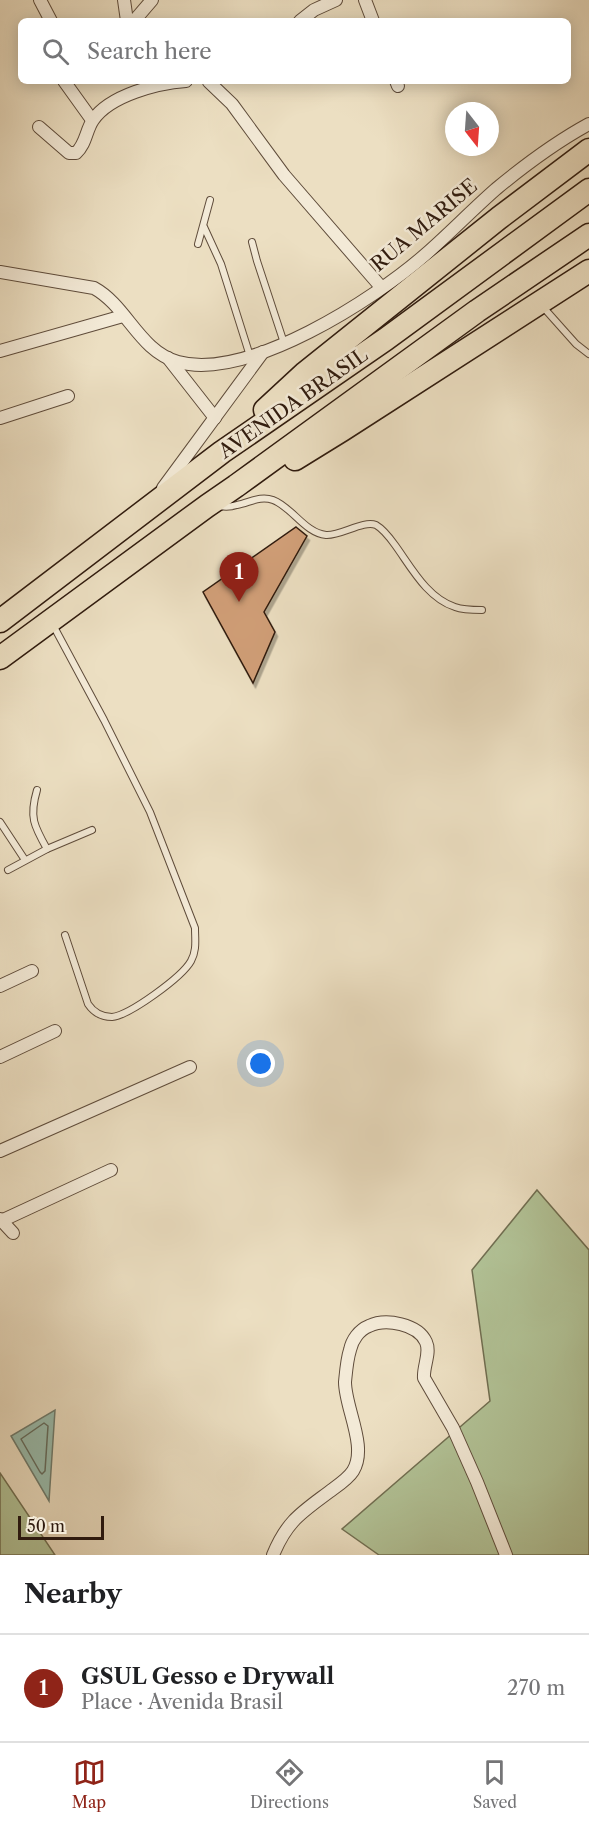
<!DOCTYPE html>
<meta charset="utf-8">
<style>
:root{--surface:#fff;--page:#f2f2f2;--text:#202124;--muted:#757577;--line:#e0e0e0;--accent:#8f2418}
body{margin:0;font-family:"Libre Caslon Text",serif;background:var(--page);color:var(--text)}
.compass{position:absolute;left:445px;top:102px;width:54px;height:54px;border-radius:50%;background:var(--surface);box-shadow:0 3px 15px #0003;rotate:163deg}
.scale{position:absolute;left:18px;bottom:15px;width:86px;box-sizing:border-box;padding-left:6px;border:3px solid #301b0e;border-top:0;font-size:16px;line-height:21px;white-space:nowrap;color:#301b0e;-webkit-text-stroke:4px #f3ead7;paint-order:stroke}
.you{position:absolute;left:261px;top:1064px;width:21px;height:21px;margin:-15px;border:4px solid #fff;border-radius:50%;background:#1a73e8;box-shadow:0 0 0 9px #1a73e833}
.badge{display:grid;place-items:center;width:39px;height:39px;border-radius:50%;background:var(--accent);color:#fff;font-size:20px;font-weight:700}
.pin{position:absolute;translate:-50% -50px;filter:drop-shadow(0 2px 3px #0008)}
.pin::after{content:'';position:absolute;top:32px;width:21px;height:18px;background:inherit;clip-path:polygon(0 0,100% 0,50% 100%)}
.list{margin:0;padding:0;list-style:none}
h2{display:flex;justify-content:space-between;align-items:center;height:78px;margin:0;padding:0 24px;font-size:26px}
h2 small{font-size:20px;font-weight:400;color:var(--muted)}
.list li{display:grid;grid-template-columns:39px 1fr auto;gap:18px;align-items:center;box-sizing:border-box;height:108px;padding:0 24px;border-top:2px solid var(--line)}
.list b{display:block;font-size:22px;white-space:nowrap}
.list p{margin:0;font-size:20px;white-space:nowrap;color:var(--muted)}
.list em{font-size:20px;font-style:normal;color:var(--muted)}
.icon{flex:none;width:33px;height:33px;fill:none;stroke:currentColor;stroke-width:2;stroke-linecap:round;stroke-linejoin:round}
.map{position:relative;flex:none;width:589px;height:1555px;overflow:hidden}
.search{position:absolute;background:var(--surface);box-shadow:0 3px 15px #0003;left:18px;right:18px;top:18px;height:66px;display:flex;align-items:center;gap:15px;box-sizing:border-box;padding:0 21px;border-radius:9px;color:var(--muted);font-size:22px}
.sheet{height:186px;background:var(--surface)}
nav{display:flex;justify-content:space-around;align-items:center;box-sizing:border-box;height:84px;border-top:2px solid var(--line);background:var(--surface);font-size:16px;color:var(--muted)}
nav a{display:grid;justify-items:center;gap:3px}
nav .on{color:var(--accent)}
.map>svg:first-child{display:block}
.green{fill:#b2c397;stroke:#716f52;stroke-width:1.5}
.water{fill:#99bdae;stroke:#6f7c6e;stroke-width:1.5}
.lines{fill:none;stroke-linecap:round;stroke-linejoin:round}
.shore{stroke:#646c5e;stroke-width:1.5}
.building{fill:#d09e77;stroke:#301b0e;stroke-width:1.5;filter:url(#shadow)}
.service-casing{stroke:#5f4c3b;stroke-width:8}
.minor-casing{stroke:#5f4c3b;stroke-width:14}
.motorway-casing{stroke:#301b0e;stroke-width:25}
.service{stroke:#f3ead7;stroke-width:6}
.minor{stroke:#f3ead7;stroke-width:12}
.motorway{stroke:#ecdfc2;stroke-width:22}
.labels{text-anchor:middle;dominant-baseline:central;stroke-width:5;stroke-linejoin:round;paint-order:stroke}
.street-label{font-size:20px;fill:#301b0e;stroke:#f3ead7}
</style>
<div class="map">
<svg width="589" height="1555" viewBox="0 0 589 1555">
<defs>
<filter id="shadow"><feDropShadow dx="2.5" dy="4.5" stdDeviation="0" flood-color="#0004"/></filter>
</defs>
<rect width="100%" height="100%" fill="#ecdfc2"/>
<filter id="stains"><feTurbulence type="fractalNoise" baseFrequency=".00333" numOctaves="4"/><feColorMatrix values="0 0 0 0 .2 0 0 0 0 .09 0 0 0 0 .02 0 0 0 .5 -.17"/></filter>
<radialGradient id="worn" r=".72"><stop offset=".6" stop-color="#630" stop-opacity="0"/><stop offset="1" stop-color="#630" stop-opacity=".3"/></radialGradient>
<g class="green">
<path d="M537 1190 589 1250V1555H379L342 1529 490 1401 472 1270Z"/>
<path d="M0 1473 55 1555H0Z"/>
</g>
<path class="water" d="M55 1410 49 1501 11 1436Z"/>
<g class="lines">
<path class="shore" d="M44 1423 48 1426 45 1471 42 1474 40 1472 21 1439Z"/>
</g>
<path class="building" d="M296 527 307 536 264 612 275 632 253 683 203 592Z"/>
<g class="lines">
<defs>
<g id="service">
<path d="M204 227 221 264 250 356"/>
<path d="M252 242 257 261 284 343"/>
<path d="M198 244 210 200"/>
<path d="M543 307 576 344 589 354"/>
<path d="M219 506C225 507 231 507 237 505 249 503 260 495 273 500 292 507 305 533 326 535 341 536 363 520 376 525 383 529 390 538 395 545 411 567 427 598 455 607 463 610 473 610 482 610"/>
<path d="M53 625 104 720 150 812 195 928C195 940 197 950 191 961 182 977 130 1015 112 1017 101 1017 94 1013 88 1004L65 935"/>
<path d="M37 790C29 817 34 826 47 849"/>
<path d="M0 822 25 860"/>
<path d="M8 870 47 849 92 830"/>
</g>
<g id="minor">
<path d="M40 0 51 21"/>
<path d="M124 0 127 21"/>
<path d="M365 0 373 21"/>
<path d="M134 21 152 0"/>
<path d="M300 21 314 10 336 0"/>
<path d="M64 81 92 120"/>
<path d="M396 81 398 86"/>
<path d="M209 82 232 104 284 175 381 287"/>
<path d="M39 127 69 153H76C86 144 86 130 93 120 110 95 158 83 186 81"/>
<path d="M0 272 94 288C127 306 139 351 178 362 248 381 375 299 426 254 450 233 472 210 496 189 525 165 556 142 589 124"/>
<path d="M0 351 123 316"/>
<path d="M168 358 215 418"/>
<path d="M0 418 68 396"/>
<path d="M163 488 263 352"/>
<path d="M0 986 32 971"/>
<path d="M0 1057 55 1031"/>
<path d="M0 1151 190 1067"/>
<path d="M0 1219 13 1233"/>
<path d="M1 1221 111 1170"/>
<path d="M273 1555C287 1521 301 1513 329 1492 337 1486 348 1479 353 1471 368 1447 345 1408 345 1382 346 1372 347 1359 350 1350 352 1340 359 1330 369 1326 386 1318 418 1324 426 1342 431 1353 423 1366 424 1378L453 1428 477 1482 506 1555"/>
</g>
<g id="motorway">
<path d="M265 410 305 373 499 218 589 150"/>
<path d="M295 459 342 430 589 271"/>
<path d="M0 621 222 452 386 339 589 190"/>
<path d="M0 658 207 506 236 486 477 311 589 235"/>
</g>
</defs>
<use href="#service" class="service-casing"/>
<use href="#minor" class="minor-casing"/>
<use href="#motorway" class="motorway-casing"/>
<use href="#service" class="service"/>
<use href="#minor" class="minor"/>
<use href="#motorway" class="motorway"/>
</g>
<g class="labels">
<g class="street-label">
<text transform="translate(424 225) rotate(-40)">RUA MARISE</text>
<text transform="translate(293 403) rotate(-35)">AVENIDA BRASIL</text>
</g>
</g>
<rect width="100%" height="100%" filter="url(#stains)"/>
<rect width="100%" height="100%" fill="url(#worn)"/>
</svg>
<svg class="compass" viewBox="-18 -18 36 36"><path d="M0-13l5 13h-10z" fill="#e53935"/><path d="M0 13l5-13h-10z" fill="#757577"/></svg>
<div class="scale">50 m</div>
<div class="you"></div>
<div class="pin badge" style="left:239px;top:602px">1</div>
<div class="search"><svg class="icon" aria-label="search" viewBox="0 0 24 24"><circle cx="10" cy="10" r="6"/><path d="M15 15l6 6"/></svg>Search here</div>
</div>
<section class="sheet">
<h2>Nearby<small></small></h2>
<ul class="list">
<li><span class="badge">1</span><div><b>GSUL Gesso e Drywall</b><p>Place · Avenida Brasil</p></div><em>270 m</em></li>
</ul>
</section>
<nav>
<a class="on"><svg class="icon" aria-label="map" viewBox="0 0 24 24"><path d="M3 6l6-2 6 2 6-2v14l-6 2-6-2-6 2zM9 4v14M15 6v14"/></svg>Map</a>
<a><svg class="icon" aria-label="directions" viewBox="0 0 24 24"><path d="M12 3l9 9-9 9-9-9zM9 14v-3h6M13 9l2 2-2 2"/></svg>Directions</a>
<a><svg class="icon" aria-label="saved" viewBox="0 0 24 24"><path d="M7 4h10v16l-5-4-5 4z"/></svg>Saved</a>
</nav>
